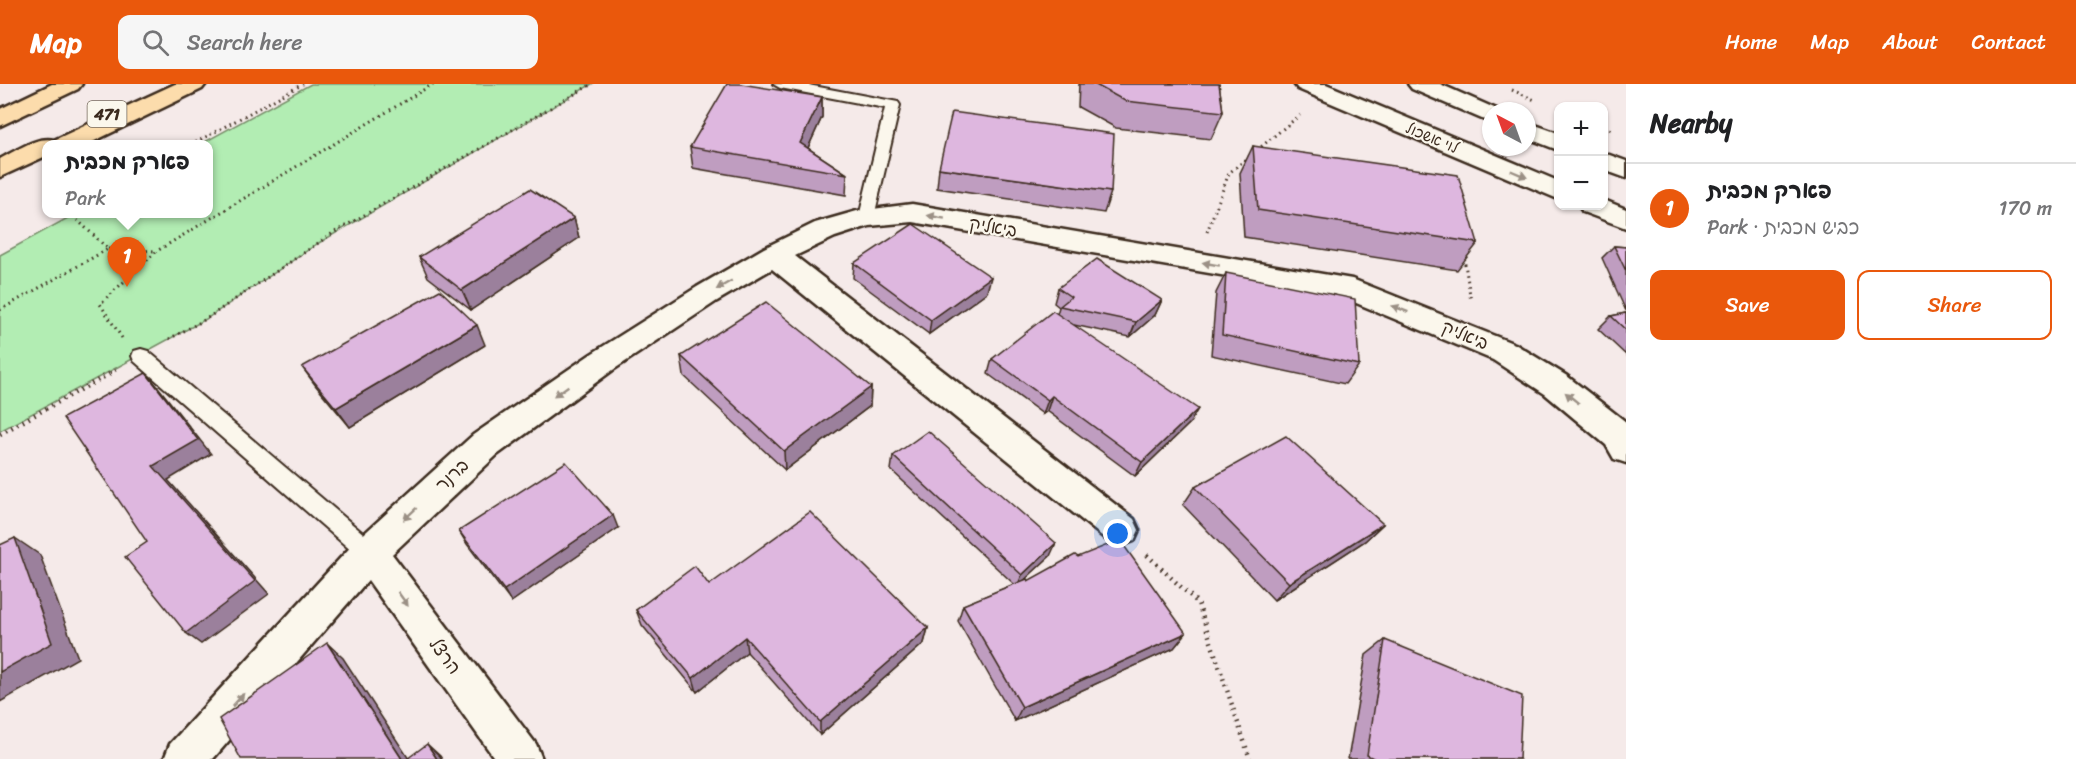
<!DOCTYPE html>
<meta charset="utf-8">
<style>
:root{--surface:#fff;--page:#f6f6f6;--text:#202124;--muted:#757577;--line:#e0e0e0;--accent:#ea580c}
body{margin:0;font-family:Sriracha,"Playpen Sans Hebrew",sans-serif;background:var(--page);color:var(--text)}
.controls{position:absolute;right:18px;top:18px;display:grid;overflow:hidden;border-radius:12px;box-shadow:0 2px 4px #0004}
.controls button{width:54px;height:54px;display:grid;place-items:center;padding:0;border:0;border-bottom:2px solid var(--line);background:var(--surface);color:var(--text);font:30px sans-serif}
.compass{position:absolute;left:1482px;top:18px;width:54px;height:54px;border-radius:50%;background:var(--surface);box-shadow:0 2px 4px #0004;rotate:319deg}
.you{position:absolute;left:1118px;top:450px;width:21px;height:21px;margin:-15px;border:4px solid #fff;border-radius:50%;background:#1a73e8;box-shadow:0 0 0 9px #1a73e833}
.badge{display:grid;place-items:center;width:39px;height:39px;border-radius:50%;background:var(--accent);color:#fff;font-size:20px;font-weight:700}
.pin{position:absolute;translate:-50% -50px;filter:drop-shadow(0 2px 3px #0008)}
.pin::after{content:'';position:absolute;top:32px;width:21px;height:18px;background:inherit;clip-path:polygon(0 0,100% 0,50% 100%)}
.popup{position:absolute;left:42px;top:56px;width:171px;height:78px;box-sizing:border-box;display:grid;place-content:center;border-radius:12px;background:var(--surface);filter:drop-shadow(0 2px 4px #0005);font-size:20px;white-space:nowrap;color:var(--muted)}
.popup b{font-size:22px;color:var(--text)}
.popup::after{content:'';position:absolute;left:50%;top:100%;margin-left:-12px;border:12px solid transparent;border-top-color:var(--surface)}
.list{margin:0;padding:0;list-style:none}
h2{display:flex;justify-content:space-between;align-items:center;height:78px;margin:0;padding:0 24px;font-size:26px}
h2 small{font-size:20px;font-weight:400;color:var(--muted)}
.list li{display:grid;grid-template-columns:39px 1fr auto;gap:18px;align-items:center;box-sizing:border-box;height:90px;padding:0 24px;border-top:2px solid var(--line)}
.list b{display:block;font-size:22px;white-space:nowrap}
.list p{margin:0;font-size:20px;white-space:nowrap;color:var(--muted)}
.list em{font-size:20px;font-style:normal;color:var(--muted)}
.actions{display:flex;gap:12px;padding:18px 24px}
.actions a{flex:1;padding:14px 0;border:2px solid var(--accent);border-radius:12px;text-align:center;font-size:21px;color:var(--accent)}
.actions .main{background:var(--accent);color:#fff}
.icon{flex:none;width:33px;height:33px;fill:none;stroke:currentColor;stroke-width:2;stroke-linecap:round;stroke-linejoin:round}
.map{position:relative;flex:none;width:1626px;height:675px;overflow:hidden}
header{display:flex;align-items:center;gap:36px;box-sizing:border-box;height:84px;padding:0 30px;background:var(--accent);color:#fff}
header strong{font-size:28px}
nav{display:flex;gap:33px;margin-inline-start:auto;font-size:21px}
.search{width:420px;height:54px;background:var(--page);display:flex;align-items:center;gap:15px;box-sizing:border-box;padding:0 21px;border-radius:12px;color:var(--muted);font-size:22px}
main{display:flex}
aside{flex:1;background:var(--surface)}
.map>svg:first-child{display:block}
.green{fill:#b2edb3;stroke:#768c68;stroke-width:1.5}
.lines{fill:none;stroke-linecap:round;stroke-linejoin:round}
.lane-casing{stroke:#3b2a1e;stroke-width:4}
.street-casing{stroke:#3b2a1e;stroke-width:5}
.secondary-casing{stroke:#3b2a1e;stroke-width:5}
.highway-casing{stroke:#3b2a1e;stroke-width:5}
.path-far1{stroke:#3b2a1e;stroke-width:3;stroke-dasharray:1.5 4;stroke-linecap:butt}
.path{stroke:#3b2a1e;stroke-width:4.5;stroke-dasharray:1.5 5;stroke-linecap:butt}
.lane{fill:#fbf7ec;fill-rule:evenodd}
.street{fill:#fbf7ec;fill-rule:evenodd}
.secondary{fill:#fbf7ec;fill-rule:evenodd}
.highway{fill:#fcdcac;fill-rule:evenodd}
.wall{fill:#bf9dc0;stroke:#3b2a1e;stroke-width:1.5}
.shaded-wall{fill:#9b809c;stroke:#3b2a1e;stroke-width:1.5}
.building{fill:#deb7df;stroke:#3b2a1e;stroke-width:1.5}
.oneway{fill:#9b9085}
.labels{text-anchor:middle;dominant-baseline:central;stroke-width:4.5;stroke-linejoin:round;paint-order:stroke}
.far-street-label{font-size:15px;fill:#3b2a1e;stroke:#fbf7ec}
.shield{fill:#fbf7ec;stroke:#75685c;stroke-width:1.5}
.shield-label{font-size:16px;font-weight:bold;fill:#3b2a1e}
.street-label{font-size:18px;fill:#3b2a1e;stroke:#fbf7ec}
</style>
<header>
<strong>Map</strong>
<div class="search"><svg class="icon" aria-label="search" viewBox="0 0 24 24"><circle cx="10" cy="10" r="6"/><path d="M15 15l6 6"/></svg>Search here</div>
<nav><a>Home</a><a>Map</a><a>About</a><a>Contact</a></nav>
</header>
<main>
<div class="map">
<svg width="1626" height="675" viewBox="0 0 1626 675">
<rect width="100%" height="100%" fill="#f5eae9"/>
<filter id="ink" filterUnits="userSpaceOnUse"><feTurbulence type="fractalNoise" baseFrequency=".0167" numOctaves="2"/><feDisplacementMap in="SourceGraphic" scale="12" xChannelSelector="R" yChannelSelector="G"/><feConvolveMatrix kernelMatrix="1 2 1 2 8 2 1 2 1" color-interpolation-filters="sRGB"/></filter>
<g filter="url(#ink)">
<path class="green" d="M311 0H592L317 160 206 235 0 347V171L75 130H208V61L201 60Z"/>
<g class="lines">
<defs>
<g id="lane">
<path d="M773 0H803L898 18 900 21 873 137H861L859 133 885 24 780 4Z"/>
<path d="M141 265 148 267 377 461 380 468 377 475 369 478 361 475 134 277 132 272 134 267Z"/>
</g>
<path id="street" d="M912 120 1352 195 1515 260 1567 292 1626 338V379L1614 375 1606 361 1545 310 1493 276 1337 211 912 138 869 142 835 153 795 172 1134 435 1139 446 1134 457 1121 462 1108 457 772 185 717 217 613 286 497 371 392 470 536 660 542 675H495L368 496 213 675H164L170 660 356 457 473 351 591 270 697 203 764 164 815 139 857 127Z"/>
<g id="secondary">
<path d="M1294 0H1326L1558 97V115L1298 5Z"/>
<path d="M1408 0H1440L1501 27H1491V37L1482 35 1412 5Z"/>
<path d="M1527 38 1558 49V66L1527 54Z"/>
<path d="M1604 69 1626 77V94L1604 86Z"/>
<path d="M1604 116 1626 125V144L1583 128 1579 122H1604Z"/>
</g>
<g id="highway">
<path d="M52 0H82L78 5 0 42V25Z"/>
<path d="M175 0H206L202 5 86 61H46V72L0 93V75C16 67 36 52 54 56Z"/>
</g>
</defs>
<use href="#lane" class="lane-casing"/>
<use href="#street" class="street-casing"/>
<use href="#secondary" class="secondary-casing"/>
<use href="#highway" class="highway-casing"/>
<g class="path-far1">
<path d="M1512 6 1535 16"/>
<path d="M1604 43 1614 47"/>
<path d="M191 61 303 0"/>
<path d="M1257 66 1300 31"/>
<path d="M1207 148 1229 89 1251 71"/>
<path d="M108 165 156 167"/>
<path d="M1464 174 1471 217"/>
<path d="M0 226 108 165 72 131 74 130"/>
<path d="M122 254 100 220 157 167 433 0"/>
<path d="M169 255 206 235 333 149 592 0"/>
<path d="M110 289 116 286"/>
</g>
<g class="path">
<path d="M0 350 113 288"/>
<path d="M1147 471 1198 519 1250 675"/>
</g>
<use href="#lane" class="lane"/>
<use href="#street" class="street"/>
<use href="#secondary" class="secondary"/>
<use href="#highway" class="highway"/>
</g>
<g class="wall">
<path d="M1079 0H1219L1223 28 1211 55 1116 44 1078 23Z"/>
<path d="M822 13V33L808 64 847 90 846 111 693 84 690 63Z"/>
<path d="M1253 62 1478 159 1457 186 1244 153 1240 89Z"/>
<path d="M939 84 1111 108 1104 129 937 104Z"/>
<path d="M574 134 579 154 471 226 428 193 419 173Z"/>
<path d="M1614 162 1626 163V227L1602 174Z"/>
<path d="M854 179 987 208 929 250 853 194Z"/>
<path d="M1226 189 1359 281 1345 300 1211 271 1216 209Z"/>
<path d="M1058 204 1162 216 1155 231 1130 253 1074 241 1190 339 1135 392 1047 327 1043 330 988 290 992 275 1057 230 1059 223 1054 219Z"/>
<path d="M1626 229V271L1598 245 1611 232Z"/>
<path d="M485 261 350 343 316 302 302 283Z"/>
<path d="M681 272 871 303 870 322 785 386 684 292Z"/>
<path d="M893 372 1050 472 1025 495 1186 549 1174 564 1015 637 958 537 963 521 1014 500 891 386Z"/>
<path d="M1195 403 1383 440 1365 457 1274 516 1183 421Z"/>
<path d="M618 444 511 518 467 460 459 447Z"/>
<path d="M709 501 928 544 924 559 820 651 747 568 697 608 642 541 636 526Z"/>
<path d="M1385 556 1519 675H1348L1366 571Z"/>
</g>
<g class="shaded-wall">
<path d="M822 13V33L801 79 800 59Z"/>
<path d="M574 134 579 154 471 226 462 206Z"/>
<path d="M991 193 987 208 929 250 931 236Z"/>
<path d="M1162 216 1155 231 1130 253 1136 238Z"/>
<path d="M477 241 485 261 350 343 336 324Z"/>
<path d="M146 289 159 304 211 370 168 396 269 510 201 560 186 549 153 382Z"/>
<path d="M871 303 870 322 785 386 784 367Z"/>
<path d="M1052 312 1047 327 1043 330 1048 316Z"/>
<path d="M1198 325 1190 339 1135 392 1142 378Z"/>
<path d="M613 431 618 444 511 518 504 506Z"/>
<path d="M1383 440 1365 457 1274 516 1289 499Z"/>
<path d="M15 454 40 471 78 574 0 618V588Z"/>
<path d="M1056 459 1050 472 1017 503 1022 491Z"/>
<path d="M928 544 924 559 820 651V638Z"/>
<path d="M1186 549 1174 564 1015 637 1022 623Z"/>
<path d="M745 553 747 568 697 608 693 594Z"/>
<path d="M327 559 343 574 409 675H402Z"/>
<path d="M427 660 440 672 442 675H437Z"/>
</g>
<g class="building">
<path d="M727 0H741L822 13 800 59 847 90 690 63Z"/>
<path d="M1094 0H1219L1223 28 1125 17Z"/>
<path d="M952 28 1114 50 1111 108 939 84Z"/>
<path d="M1253 62 1458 91 1478 159 1258 126Z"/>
<path d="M530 105 574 134 462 206 419 173Z"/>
<path d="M913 140 991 193 931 236 854 179Z"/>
<path d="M1614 162 1626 163V187Z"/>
<path d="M1097 175 1162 216 1136 238 1060 222 1071 213 1058 204Z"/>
<path d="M1226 189 1355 215 1359 281 1222 251Z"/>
<path d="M440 206 477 241 336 324 302 283Z"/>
<path d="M766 218 871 303 784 367 681 272Z"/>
<path d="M1053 227 1198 325 1142 378 1052 312 1048 316 992 275Z"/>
<path d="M1626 229V246L1611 232Z"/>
<path d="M146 289 198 356 153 382 255 497 186 549 125 473 147 458 63 334Z"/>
<path d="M928 347 1056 459 1022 491 893 372Z"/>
<path d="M1286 352 1383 440 1289 499 1195 403Z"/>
<path d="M566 378 613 431 504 506 459 447Z"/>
<path d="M810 428 928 544 820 638 745 553 693 594 636 526 695 482 709 501Z"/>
<path d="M15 454 52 559 0 588V461Z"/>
<path d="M1120 456 1186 549 1022 623 963 521 1027 495 1028 497 1075 471 1078 473Z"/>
<path d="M1385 556 1522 612 1519 675H1375L1367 671Z"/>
<path d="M327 559 402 675H241L219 635Z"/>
<path d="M427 660 437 675H407Z"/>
</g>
<defs><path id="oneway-solid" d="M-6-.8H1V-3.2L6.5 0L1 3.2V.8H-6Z" transform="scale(1.5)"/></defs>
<g class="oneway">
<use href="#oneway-solid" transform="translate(1519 90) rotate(23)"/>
<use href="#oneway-solid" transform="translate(936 133) rotate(-170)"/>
<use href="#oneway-solid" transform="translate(1211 180) rotate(-170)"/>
<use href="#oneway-solid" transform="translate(724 201) rotate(150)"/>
<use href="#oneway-solid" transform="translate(1400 225) rotate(-159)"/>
<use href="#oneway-solid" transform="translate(561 307) rotate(145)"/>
<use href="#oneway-solid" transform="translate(1572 314) rotate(-141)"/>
<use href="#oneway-solid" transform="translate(410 430) rotate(137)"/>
<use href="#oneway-solid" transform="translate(403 515) rotate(54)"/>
<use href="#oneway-solid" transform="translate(238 616) rotate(-48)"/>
</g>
</g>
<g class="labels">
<g class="far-street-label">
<text transform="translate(1432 54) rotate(23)">לוי אשכול</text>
</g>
<rect class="shield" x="87.5" y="17" width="39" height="26" rx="4.5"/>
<g class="shield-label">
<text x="107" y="30">471</text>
</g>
<g class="street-label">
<text transform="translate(993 143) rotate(10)">ביאליק</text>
<text transform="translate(1465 251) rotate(23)">ביאליק</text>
<text transform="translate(452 391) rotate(-43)">ברנר</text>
<text transform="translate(445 572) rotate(54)">הרצל</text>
</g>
</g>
</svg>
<div class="controls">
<button>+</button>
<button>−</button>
</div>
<svg class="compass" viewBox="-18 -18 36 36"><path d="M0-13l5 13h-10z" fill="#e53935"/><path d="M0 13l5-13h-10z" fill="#757577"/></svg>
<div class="you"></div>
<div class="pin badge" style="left:127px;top:203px">1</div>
<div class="popup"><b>פארק מכבית</b>Park</div>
</div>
<aside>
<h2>Nearby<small></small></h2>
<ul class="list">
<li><span class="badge">1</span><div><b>פארק מכבית</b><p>Park · כביש מכבית</p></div><em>170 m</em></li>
</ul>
<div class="actions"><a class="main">Save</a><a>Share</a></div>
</aside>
</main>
